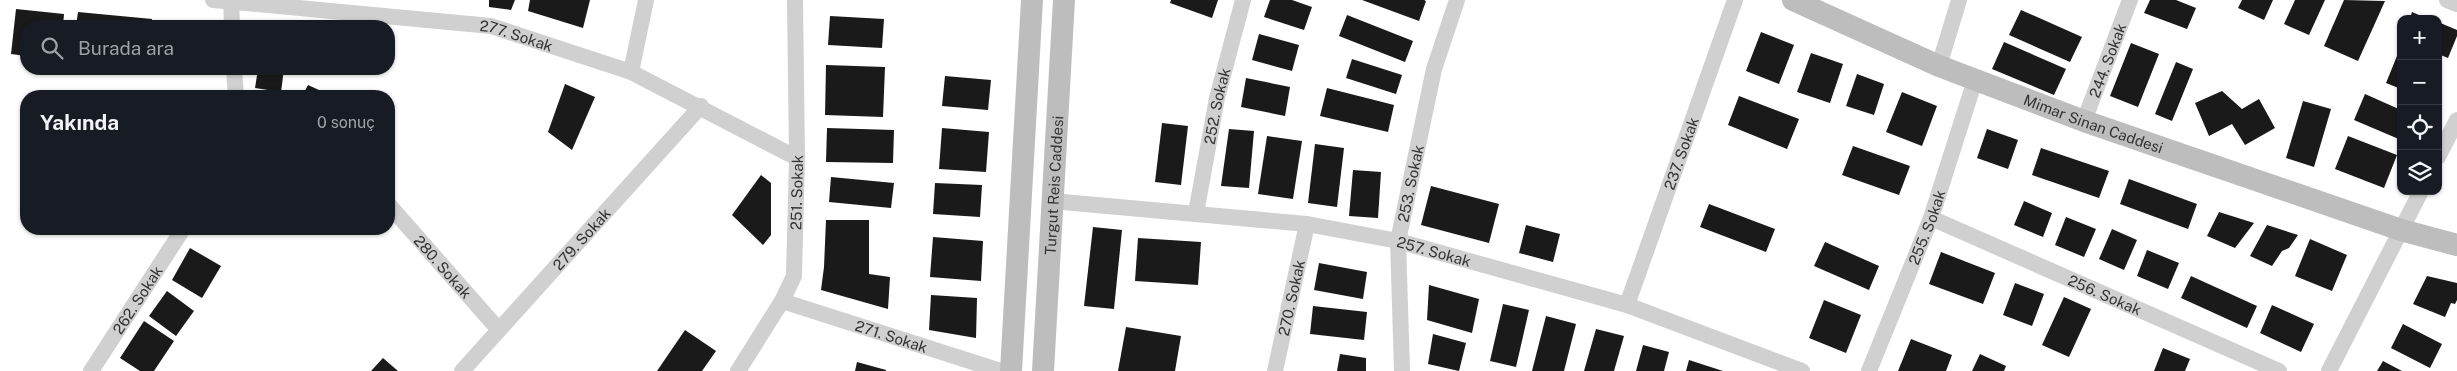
<!DOCTYPE html>
<html lang="tr">
<meta charset="utf-8">
<style>
:root{--surface:#171b24;--page:#20242c;--text:#f1f3f6;--muted:#9ea1a6;--line:#363941}
body{margin:0;font-family:"Public Sans",sans-serif;background:var(--page);color:var(--text)}
.controls{position:absolute;right:15px;top:15px;display:grid;overflow:hidden;border-radius:10px;box-shadow:0 1px 4px #0004}
.controls button{width:45px;height:45px;display:grid;place-items:center;padding:0;border:0;border-bottom:1px solid var(--line);background:var(--surface);color:var(--text);font:25px sans-serif}
.list{margin:0;padding:0;list-style:none}
h2{display:flex;justify-content:space-between;align-items:center;height:65px;margin:0;padding:0 20px;font-size:21px}
h2 small{font-size:16px;font-weight:400;color:var(--muted)}
.icon{flex:none;width:28px;height:28px;fill:none;stroke:currentColor;stroke-width:2;stroke-linecap:round;stroke-linejoin:round}
.map{position:relative;flex:none;width:2457px;height:371px;overflow:hidden}
.search{position:absolute;background:var(--surface);box-shadow:0 1px 4px #0004;left:20px;top:20px;width:375px;height:55px;display:flex;align-items:center;gap:12px;box-sizing:border-box;padding:0 18px;border-radius:20px;color:var(--muted);font-size:19px}
.panel{position:absolute;background:var(--surface);box-shadow:0 1px 4px #0004;left:20px;top:90px;width:375px;height:145px;border-radius:20px}
.map>svg:first-child{display:block}
.building{fill:#1a1a1a}
.lines{fill:none;stroke-linecap:round;stroke-linejoin:round}
.minor{stroke:#d0d0d0;stroke-width:16}
.secondary{stroke:#bdbdbd;stroke-width:22}
.labels{text-anchor:middle;dominant-baseline:central;stroke-width:5;stroke-linejoin:round;paint-order:stroke}
.street-label{font-size:15px;fill:#333;stroke:#fff}
</style>
<div class="map">
<svg width="2457" height="371" viewBox="0 0 2457 371">
<rect width="100%" height="100%" fill="#fff"/>
<g class="building">
<path d="M489 0H515L511 10 489 7Z"/>
<path d="M530 0H590L583 28 528 11Z"/>
<path d="M1171 0H1218L1212 18 1170 3Z"/>
<path d="M1270 0H1292L1312 7 1304 30 1264 17Z"/>
<path d="M1362 0H1424L1426 1 1419 21Z"/>
<path d="M2150 0H2176L2196 8 2187 29 2144 13Z"/>
<path d="M2242 0H2273L2264 20 2238 8Z"/>
<path d="M2295 0H2325L2309 35 2284 24Z"/>
<path d="M2344 0 2385 1 2358 61 2324 46Z"/>
<path d="M16 9 64 14 63 26H26V56L11 54Z"/>
<path d="M2021 10 2082 37 2070 62 2009 35Z"/>
<path d="M78 12 152 19 151 26H76Z"/>
<path d="M2412 12 2428 19H2410Z"/>
<path d="M1347 15 1413 41 1405 62 1339 36Z"/>
<path d="M830 16 884 19 882 48 828 45Z"/>
<path d="M2438 22 2457 30V36L2448 58 2438 54Z"/>
<path d="M1761 32 1794 45 1779 84 1746 71Z"/>
<path d="M1259 34 1299 45 1292 71 1252 60Z"/>
<path d="M2004 42 2066 69 2054 95 1992 69Z"/>
<path d="M2131 43 2159 54 2138 107 2110 96Z"/>
<path d="M1811 53 1843 64 1830 103 1797 92Z"/>
<path d="M2397 56 2401 57V89L2386 83Z"/>
<path d="M1352 59 1402 75 1396 94 1346 78Z"/>
<path d="M2176 62 2193 69 2172 121 2155 114Z"/>
<path d="M826 65 885 67 883 117 825 115Z"/>
<path d="M168 69H205V74L168 72Z"/>
<path d="M258 69H284L281 92 255 88Z"/>
<path d="M1857 74 1884 84 1874 115 1846 106Z"/>
<path d="M945 76 991 80 988 110 942 106Z"/>
<path d="M1246 78 1290 87 1285 116 1241 107Z"/>
<path d="M565 84 595 97 572 150 548 132Z"/>
<path d="M308 85 332 96H302Z"/>
<path d="M1327 88 1394 105 1388 132 1320 116Z"/>
<path d="M2222 91 2242 109 2259 99 2275 128 2245 145 2232 124 2209 136 2195 103Z"/>
<path d="M1902 92 1937 106 1922 146 1886 132Z"/>
<path d="M2365 94 2401 110V140L2354 120Z"/>
<path d="M1739 96 1799 119 1787 149 1728 125Z"/>
<path d="M2303 101 2331 109 2314 167 2286 158Z"/>
<path d="M1162 123 1188 126 1181 185 1155 182Z"/>
<path d="M827 128 894 130 893 163 826 162Z"/>
<path d="M942 128 989 132 986 172 939 169Z"/>
<path d="M1229 129 1254 131 1249 188 1221 186Z"/>
<path d="M1987 129 2018 140 2008 169 1977 158Z"/>
<path d="M1267 136 1302 141 1293 199 1258 194Z"/>
<path d="M2348 136 2397 155 2384 188 2335 169Z"/>
<path d="M1315 144 1344 148 1337 207 1308 203Z"/>
<path d="M1853 146 1910 166 1899 195 1842 175Z"/>
<path d="M2041 148 2109 171 2099 198 2032 175Z"/>
<path d="M1353 170 1381 172 1378 218 1349 216Z"/>
<path d="M761 175 771 183V235L763 245 732 215Z"/>
<path d="M831 177 894 183 891 208 829 202Z"/>
<path d="M2129 179 2197 204 2188 229 2120 204Z"/>
<path d="M935 183 982 185 980 217 933 214Z"/>
<path d="M1431 186 1499 204 1489 243 1421 225Z"/>
<path d="M2024 201 2052 213 2043 237 2014 225Z"/>
<path d="M1709 204 1775 229 1766 252 1700 227Z"/>
<path d="M2219 212 2254 223 2235 248 2207 236Z"/>
<path d="M2066 217 2096 229 2084 257 2055 245Z"/>
<path d="M826 220H869V274L890 277 888 309 821 290 824 267Z"/>
<path d="M1526 225 1560 234 1553 262 1519 253Z"/>
<path d="M2267 225 2298 235 2289 248 2282 251 2272 266 2250 256Z"/>
<path d="M1093 227 1122 230 1114 309 1084 306Z"/>
<path d="M2112 229 2137 240 2124 270 2099 259Z"/>
<path d="M933 237 983 241 981 281 930 277Z"/>
<path d="M1138 238 1201 242 1198 285 1135 281Z"/>
<path d="M2310 239 2347 255 2332 291 2295 276Z"/>
<path d="M1825 242 1879 266 1869 290 1814 266Z"/>
<path d="M190 248 221 266 202 298 172 280Z"/>
<path d="M2147 250 2179 263 2168 289 2137 276Z"/>
<path d="M1941 252 1995 273 1983 304 1929 284Z"/>
<path d="M1319 263 1367 272 1363 299 1314 290Z"/>
<path d="M2191 276 2257 306 2247 328 2181 298Z"/>
<path d="M2427 276 2457 283V300L2455 304 2451 303 2445 317 2413 304Z"/>
<path d="M2015 283 2044 294 2032 326 2003 315Z"/>
<path d="M1429 285 1479 299 1472 333 1427 320Z"/>
<path d="M167 291 194 311 176 336 149 316Z"/>
<path d="M931 295 977 298 976 338 929 330Z"/>
<path d="M2064 297 2091 309 2069 357 2042 345Z"/>
<path d="M1824 300 1861 315 1846 353 1809 338Z"/>
<path d="M1503 304 1529 310 1516 367 1490 361Z"/>
<path d="M2272 305 2314 324 2301 352 2260 333Z"/>
<path d="M1313 306 1367 312 1364 340 1310 334Z"/>
<path d="M1546 316 1576 324 1564 371H1532Z"/>
<path d="M144 321 174 341 154 371H140L120 358Z"/>
<path d="M2403 324 2442 344 2430 368 2391 348Z"/>
<path d="M1126 327 1181 336 1175 371H1118Z"/>
<path d="M1596 329 1624 336 1614 371H1584Z"/>
<path d="M685 330 716 351 702 371H657Z"/>
<path d="M1433 334 1466 343 1459 371 1428 364Z"/>
<path d="M1911 339 1952 355 1946 371H1898Z"/>
<path d="M1643 345 1669 352 1664 371H1636Z"/>
<path d="M2163 348 2190 359 2185 371H2154Z"/>
<path d="M1340 354 1366 358V371H1337Z"/>
<path d="M1980 354 2006 366 2004 371H1972Z"/>
<path d="M383 358 398 371H371Z"/>
<path d="M1689 360 1723 371H1686Z"/>
<path d="M2383 361 2402 371H2377Z"/>
<path d="M857 362 886 370V371H855Z"/>
</g>
<g class="lines">
<g class="minor">
<path id="s1" d="M213 0 491 26 631 72 797 158"/>
<path d="M231 0 232 26"/>
<path d="M2447 0 2457 4"/>
<path d="M1939 66 1959 0"/>
<path d="M234 69 236 96"/>
<path d="M631 72 646 0"/>
<path id="s2" d="M2084 121 2130 0"/>
<path d="M2438 157 2457 120"/>
<path id="s3" d="M1052 201 1307 224 1398 241 1627 305 1802 371"/>
<path id="s4" d="M389 205 498 329"/>
<path id="s5" d="M1196 213 1217 98 1243 0"/>
<path id="s6" d="M1931 218 2279 371"/>
<path id="s7" d="M782 301 1001 371"/>
<path id="s8" d="M1627 305 1735 0"/>
<path id="s9" d="M91 371 183 229"/>
<path id="s10" d="M462 371 701 106"/>
<path id="s11" d="M738 371 782 301 794 276 797 158 795 0"/>
<path id="s12" d="M1275 371 1307 224"/>
<path id="s13" d="M1402 371 1398 241 1434 69 1457 0"/>
<path id="s14" d="M1869 371 1931 218 1975 80"/>
<path d="M2329 371 2421 191"/>
</g>
<g class="secondary">
<path id="s15" d="M1793 0 1939 66 2084 121 2401 230 2457 245"/>
<path d="M1011 371 1032 0"/>
<path id="s16" d="M1043 371 1064 0"/>
</g>
</g>
<g class="labels">
<g class="street-label">
<text stroke="none"><textPath href="#s1" startOffset="306">277. Sokak</textPath></text>
<text stroke="none"><textPath href="#s2" startOffset="65">244. Sokak</textPath></text>
<text stroke="none"><textPath href="#s5" startOffset="109">252. Sokak</textPath></text>
<text stroke="none"><textPath href="#s15" startOffset="325">Mimar Sinan Caddesi</textPath></text>
<text stroke="none"><textPath href="#s8" startOffset="161">237. Sokak</textPath></text>
<text stroke="none"><textPath href="#s13" startOffset="189">253. Sokak</textPath></text>
<text stroke="none"><textPath href="#s16" startOffset="186">Turgut Reis Caddesi</textPath></text>
<text stroke="none"><textPath href="#s11" startOffset="194">251. Sokak</textPath></text>
<text stroke="none"><textPath href="#s14" startOffset="155">255. Sokak</textPath></text>
<text stroke="none"><textPath href="#s10" startOffset="178">279. Sokak</textPath></text>
<text stroke="none"><textPath href="#s3" startOffset="386">257. Sokak</textPath></text>
<text stroke="none"><textPath href="#s4" startOffset="82">280. Sokak</textPath></text>
<text stroke="none"><textPath href="#s6" startOffset="190">256. Sokak</textPath></text>
<text stroke="none"><textPath href="#s12" startOffset="75">270. Sokak</textPath></text>
<text stroke="none"><textPath href="#s9" startOffset="85">262. Sokak</textPath></text>
<text stroke="none"><textPath href="#s7" startOffset="115">271. Sokak</textPath></text>
</g>
</g>
</svg>
<div class="controls">
<button>+</button>
<button>−</button>
<button><svg class="icon" aria-label="locate" viewBox="0 0 24 24"><circle cx="12" cy="12" r="6"/><path d="M12 2v4M12 18v4M2 12h4M18 12h4"/></svg></button>
<button><svg class="icon" aria-label="layers" viewBox="0 0 24 24"><path d="M12 4l9 5-9 5-9-5zM3 14l9 5 9-5"/></svg></button>
</div>
<div class="search"><svg class="icon" aria-label="search" viewBox="0 0 24 24"><circle cx="10" cy="10" r="6"/><path d="M15 15l6 6"/></svg>Burada ara</div>
<section class="panel">
<h2>Yakında<small>0 sonuç</small></h2>
<ul class="list">
</ul>
</section>
</div>
